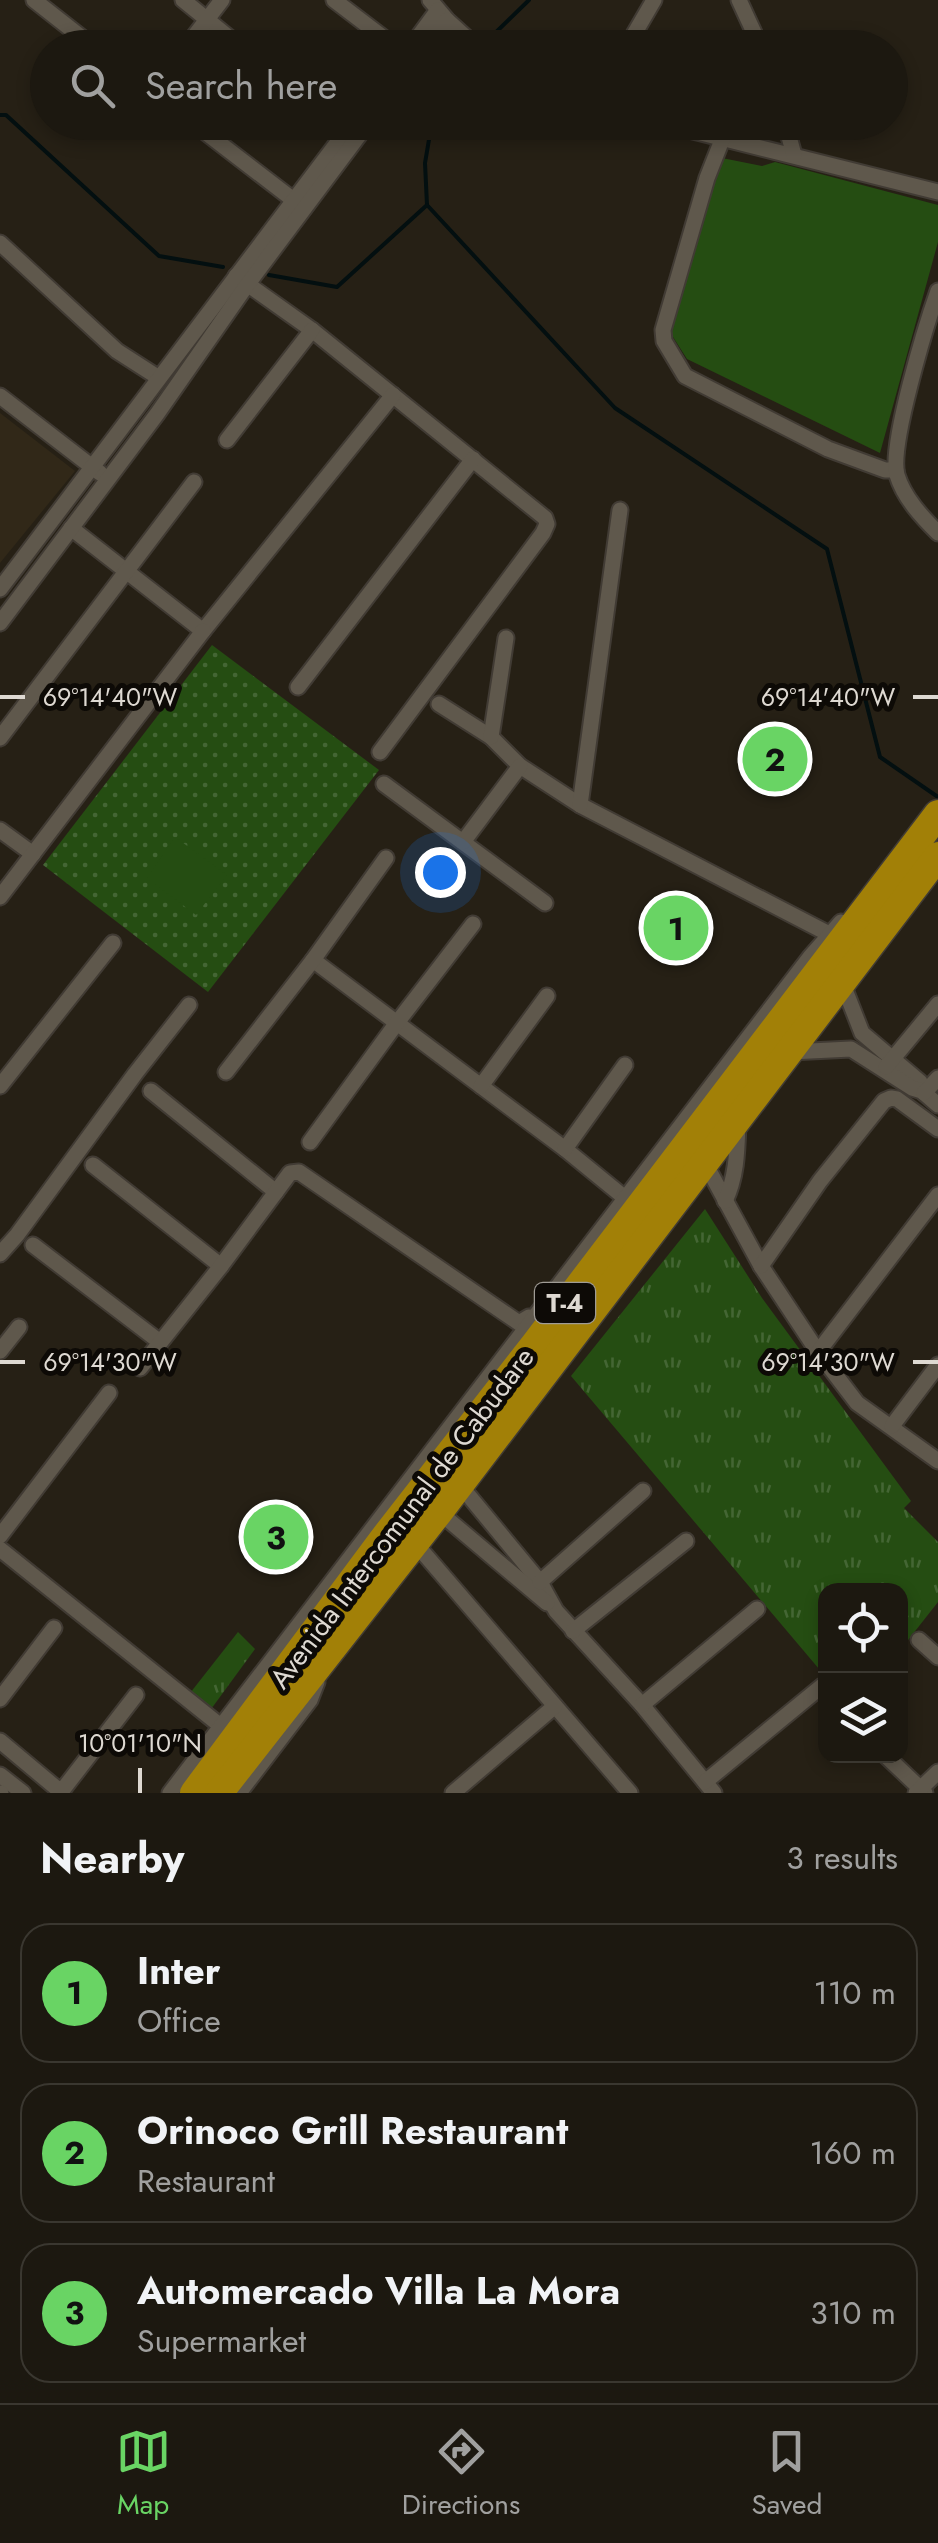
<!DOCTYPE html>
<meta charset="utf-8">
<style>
:root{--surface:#1c1810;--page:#252119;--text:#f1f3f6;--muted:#a0a09f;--line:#3a3730;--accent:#69d464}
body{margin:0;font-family:Jost,sans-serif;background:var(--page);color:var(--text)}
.controls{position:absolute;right:30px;bottom:30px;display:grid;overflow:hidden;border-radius:20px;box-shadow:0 5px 15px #0003}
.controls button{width:90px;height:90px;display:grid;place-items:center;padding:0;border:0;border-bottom:2px solid var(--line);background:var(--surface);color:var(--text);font:50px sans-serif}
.you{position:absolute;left:440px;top:872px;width:35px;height:35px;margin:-25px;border:8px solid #fff;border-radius:50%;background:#1a73e8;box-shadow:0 0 0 15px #1a73e833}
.badge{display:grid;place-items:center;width:65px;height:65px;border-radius:50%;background:var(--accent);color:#111;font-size:32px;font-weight:700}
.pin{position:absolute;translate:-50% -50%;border:5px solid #fff;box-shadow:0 2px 10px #0006}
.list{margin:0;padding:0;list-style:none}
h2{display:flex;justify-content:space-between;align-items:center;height:130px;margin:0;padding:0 40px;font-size:42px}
h2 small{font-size:32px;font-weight:400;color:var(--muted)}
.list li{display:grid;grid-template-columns:65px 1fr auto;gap:30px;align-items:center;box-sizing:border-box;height:140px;margin:0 20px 20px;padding:0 20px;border:2px solid var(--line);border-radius:30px}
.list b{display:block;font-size:38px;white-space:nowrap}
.list p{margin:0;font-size:32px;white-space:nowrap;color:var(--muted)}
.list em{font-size:32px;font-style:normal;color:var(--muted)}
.icon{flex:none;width:55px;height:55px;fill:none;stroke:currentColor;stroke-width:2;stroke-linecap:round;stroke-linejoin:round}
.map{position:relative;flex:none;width:938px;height:1793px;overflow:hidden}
.search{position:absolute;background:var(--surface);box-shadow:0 5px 15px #0003;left:30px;right:30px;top:30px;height:110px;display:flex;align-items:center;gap:25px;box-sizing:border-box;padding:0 35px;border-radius:55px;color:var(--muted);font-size:38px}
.sheet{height:610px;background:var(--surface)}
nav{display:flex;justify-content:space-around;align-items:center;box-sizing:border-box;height:140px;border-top:2px solid var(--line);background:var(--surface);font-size:28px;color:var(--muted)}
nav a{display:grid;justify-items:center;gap:5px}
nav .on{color:var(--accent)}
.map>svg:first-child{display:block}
.built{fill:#312818}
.grass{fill:url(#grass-tufts)}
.park{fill:url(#park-dots)}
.pitch{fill:#254d12}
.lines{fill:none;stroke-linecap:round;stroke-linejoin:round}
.stream{stroke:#030f10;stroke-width:4}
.street-casing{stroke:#413b34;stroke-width:19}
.highway-casing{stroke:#413b34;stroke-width:31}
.street{stroke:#5f584c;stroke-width:15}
.highway{stroke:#a28007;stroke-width:28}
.ticks{fill:none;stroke:#ded9d2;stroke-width:4}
.labels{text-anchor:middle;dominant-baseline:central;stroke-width:10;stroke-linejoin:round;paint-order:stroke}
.shield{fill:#0d0a06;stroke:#9f9b95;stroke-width:2.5}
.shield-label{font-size:25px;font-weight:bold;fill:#ded9d2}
.street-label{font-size:28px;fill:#ded9d2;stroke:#0d0a06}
.ticks-label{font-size:25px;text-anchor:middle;fill:#ded9d2;stroke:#0d0a06;stroke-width:10;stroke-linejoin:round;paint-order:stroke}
</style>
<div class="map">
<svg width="938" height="1793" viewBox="0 0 938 1793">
<defs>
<pattern id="grass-tufts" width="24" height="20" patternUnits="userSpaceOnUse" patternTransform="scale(2.5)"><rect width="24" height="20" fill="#254d12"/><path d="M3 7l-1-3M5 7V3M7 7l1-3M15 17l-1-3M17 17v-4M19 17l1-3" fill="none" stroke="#446634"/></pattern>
<pattern id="park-dots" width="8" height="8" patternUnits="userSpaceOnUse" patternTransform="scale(2.5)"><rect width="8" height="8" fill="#254d12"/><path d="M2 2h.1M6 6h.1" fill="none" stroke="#446634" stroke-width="1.8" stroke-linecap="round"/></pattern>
</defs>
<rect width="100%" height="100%" fill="#262015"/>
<path class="built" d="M0 413 75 471 0 563Z"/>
<g class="grass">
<path d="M705 1209 762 1298 911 1501 904 1508 938 1542V1602L901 1649 900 1590H826L825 1676 571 1376Z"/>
<path d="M238 1632 255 1649 206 1716 187 1697Z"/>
</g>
<path class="park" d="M212 645 379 770 208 992 43 865Z"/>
<g class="pitch">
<path d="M717 157 762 166 775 162 938 205V242L880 453 687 359 666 326Z"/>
<path d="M175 837 227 875 196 915 147 878Z"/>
</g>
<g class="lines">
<g class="stream">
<path d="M488 40 529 0"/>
<path d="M0 115H6L159 256 223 267"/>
<path d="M427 205 425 163 432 122"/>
<path d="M269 275 337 287 427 205 615 408 827 549 880 757 938 797"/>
</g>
<defs>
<g id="street">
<path d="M34 0 95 48"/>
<path d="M183 0 242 48"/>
<path d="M334 0 397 48"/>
<path d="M430 0 447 20 478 48"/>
<path d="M739 0 761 48"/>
<path d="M185 48 222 0"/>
<path d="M410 48 438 10"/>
<path d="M426 48 447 20"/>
<path d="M626 48 654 0"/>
<path d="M192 122 300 205"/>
<path d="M657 122 938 192"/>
<path d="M785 122 794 155"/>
<path d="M722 140 707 178 663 330 664 341 685 376 828 449 885 470H896"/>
<path d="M0 243 117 351 159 378"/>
<path d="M236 276 312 330 545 518 547 524 543 533 380 752"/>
<path d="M938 291C926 325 889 446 897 475 904 498 922 517 938 533"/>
<path d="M0 396 100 473"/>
<path d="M227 440 312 330"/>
<path d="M71 528 203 631 393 395"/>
<path d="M0 589 353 122"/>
<path d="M0 623 157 414 247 285 369 122"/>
<path d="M298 687 473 459"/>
<path d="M439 704 491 737 520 766 580 805 829 934"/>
<path d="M491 737 506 638"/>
<path d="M0 738 194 482"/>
<path d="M384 784 545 903"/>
<path d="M580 805 620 510"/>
<path d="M0 830 33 854"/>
<path d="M463 842 520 766"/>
<path d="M0 897 203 631"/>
<path d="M313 960 565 1149 625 1198"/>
<path d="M842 982 862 1033 920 1082 922 1091 938 1105"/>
<path d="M790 1052 851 1049 912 1088 922 1091"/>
<path d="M886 1067 938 1004"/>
<path d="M226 1072 313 960 386 858"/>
<path d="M0 1086 113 943"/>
<path d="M481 1086 547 996"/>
<path d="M151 1091 276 1192"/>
<path d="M924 1093 938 1078"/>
<path d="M310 1142 396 1024 473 924"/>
<path d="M565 1149 625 1065"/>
<path d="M705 1163 761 1266 818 1352 857 1403 938 1461"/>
<path d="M93 1165 221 1266"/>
<path d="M725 1201C737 1176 737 1150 738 1122"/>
<path d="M33 1245 160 1342"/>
<path d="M0 1254 17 1235 135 1074 189 1005"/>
<path d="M761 1266 820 1181 884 1101 891 1098 897 1099 938 1129"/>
<path d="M0 1351 19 1327"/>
<path d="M818 1352 938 1195"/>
<path d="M140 1368 221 1266 290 1173 299 1172 519 1323 529 1317"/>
<path d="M892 1426 938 1365"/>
<path d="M460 1485 540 1582 556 1611 642 1705 714 1793"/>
<path d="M439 1512 547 1603"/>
<path d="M0 1536 109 1393"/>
<path d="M415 1543 630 1793"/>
<path d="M0 1549 222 1727"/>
<path d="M540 1582 643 1491"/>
<path d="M573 1631 686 1541"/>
<path d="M919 1640 938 1657"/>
<path d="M0 1699 54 1628"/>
<path d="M642 1705 757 1609"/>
<path d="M0 1741 61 1792 136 1695"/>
<path d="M886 1756 925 1793"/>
<path d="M0 1775 23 1793"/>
<path d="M705 1782 822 1686"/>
<path d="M0 1793H1"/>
<path d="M170 1793 810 957 841 922"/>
<path d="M239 1793 310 1700 317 1682"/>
<path d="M453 1793 555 1706"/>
<path d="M916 1793 938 1772"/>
</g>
<g id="highway">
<path d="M194 1793 383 1539 534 1345 938 814"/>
<path d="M219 1793 439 1512 938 856"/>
</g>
</defs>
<use href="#street" class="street-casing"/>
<use href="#highway" class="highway-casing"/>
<use href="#street" class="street"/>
<use href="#highway" class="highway"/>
</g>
<path class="ticks" d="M0 697H25M913 697H938M0 1362H25M913 1362H938M140 1768V1793"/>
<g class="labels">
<rect class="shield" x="535" y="1283" width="60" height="40" rx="8"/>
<g class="shield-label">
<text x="565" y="1303">T-4</text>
</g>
<g class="street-label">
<text transform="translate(402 1518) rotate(-53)">Avenida Intercomunal de Cabudare</text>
</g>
</g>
<g class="ticks-label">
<text x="828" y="706">69°14'40"W</text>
<text x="110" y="706">69°14'40"W</text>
<text x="110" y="1371">69°14'30"W</text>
<text x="828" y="1371">69°14'30"W</text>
<text x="140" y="1752">10°01'10"N</text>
</g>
</svg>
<div class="controls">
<button><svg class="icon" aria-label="locate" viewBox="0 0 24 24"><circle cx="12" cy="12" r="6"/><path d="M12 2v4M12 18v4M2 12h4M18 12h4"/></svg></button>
<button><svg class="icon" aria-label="layers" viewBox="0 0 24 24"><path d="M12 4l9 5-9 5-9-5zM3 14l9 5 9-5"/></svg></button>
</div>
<div class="you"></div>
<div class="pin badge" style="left:676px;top:928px">1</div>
<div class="pin badge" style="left:775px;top:759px">2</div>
<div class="pin badge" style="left:276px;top:1537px">3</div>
<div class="search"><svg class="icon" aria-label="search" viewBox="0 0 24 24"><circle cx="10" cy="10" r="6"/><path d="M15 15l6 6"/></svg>Search here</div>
</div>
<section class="sheet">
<h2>Nearby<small>3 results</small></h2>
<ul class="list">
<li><span class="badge">1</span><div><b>Inter</b><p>Office</p></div><em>110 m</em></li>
<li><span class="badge">2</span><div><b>Orinoco Grill Restaurant</b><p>Restaurant</p></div><em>160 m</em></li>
<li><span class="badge">3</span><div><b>Automercado Villa La Mora</b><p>Supermarket</p></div><em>310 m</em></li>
</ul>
</section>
<nav>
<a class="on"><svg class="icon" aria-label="map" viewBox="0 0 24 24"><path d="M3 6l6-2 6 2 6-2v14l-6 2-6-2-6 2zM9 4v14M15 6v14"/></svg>Map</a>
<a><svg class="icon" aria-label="directions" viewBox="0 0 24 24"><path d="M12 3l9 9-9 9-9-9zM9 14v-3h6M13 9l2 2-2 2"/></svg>Directions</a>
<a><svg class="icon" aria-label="saved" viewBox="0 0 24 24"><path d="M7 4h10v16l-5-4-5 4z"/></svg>Saved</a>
</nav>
